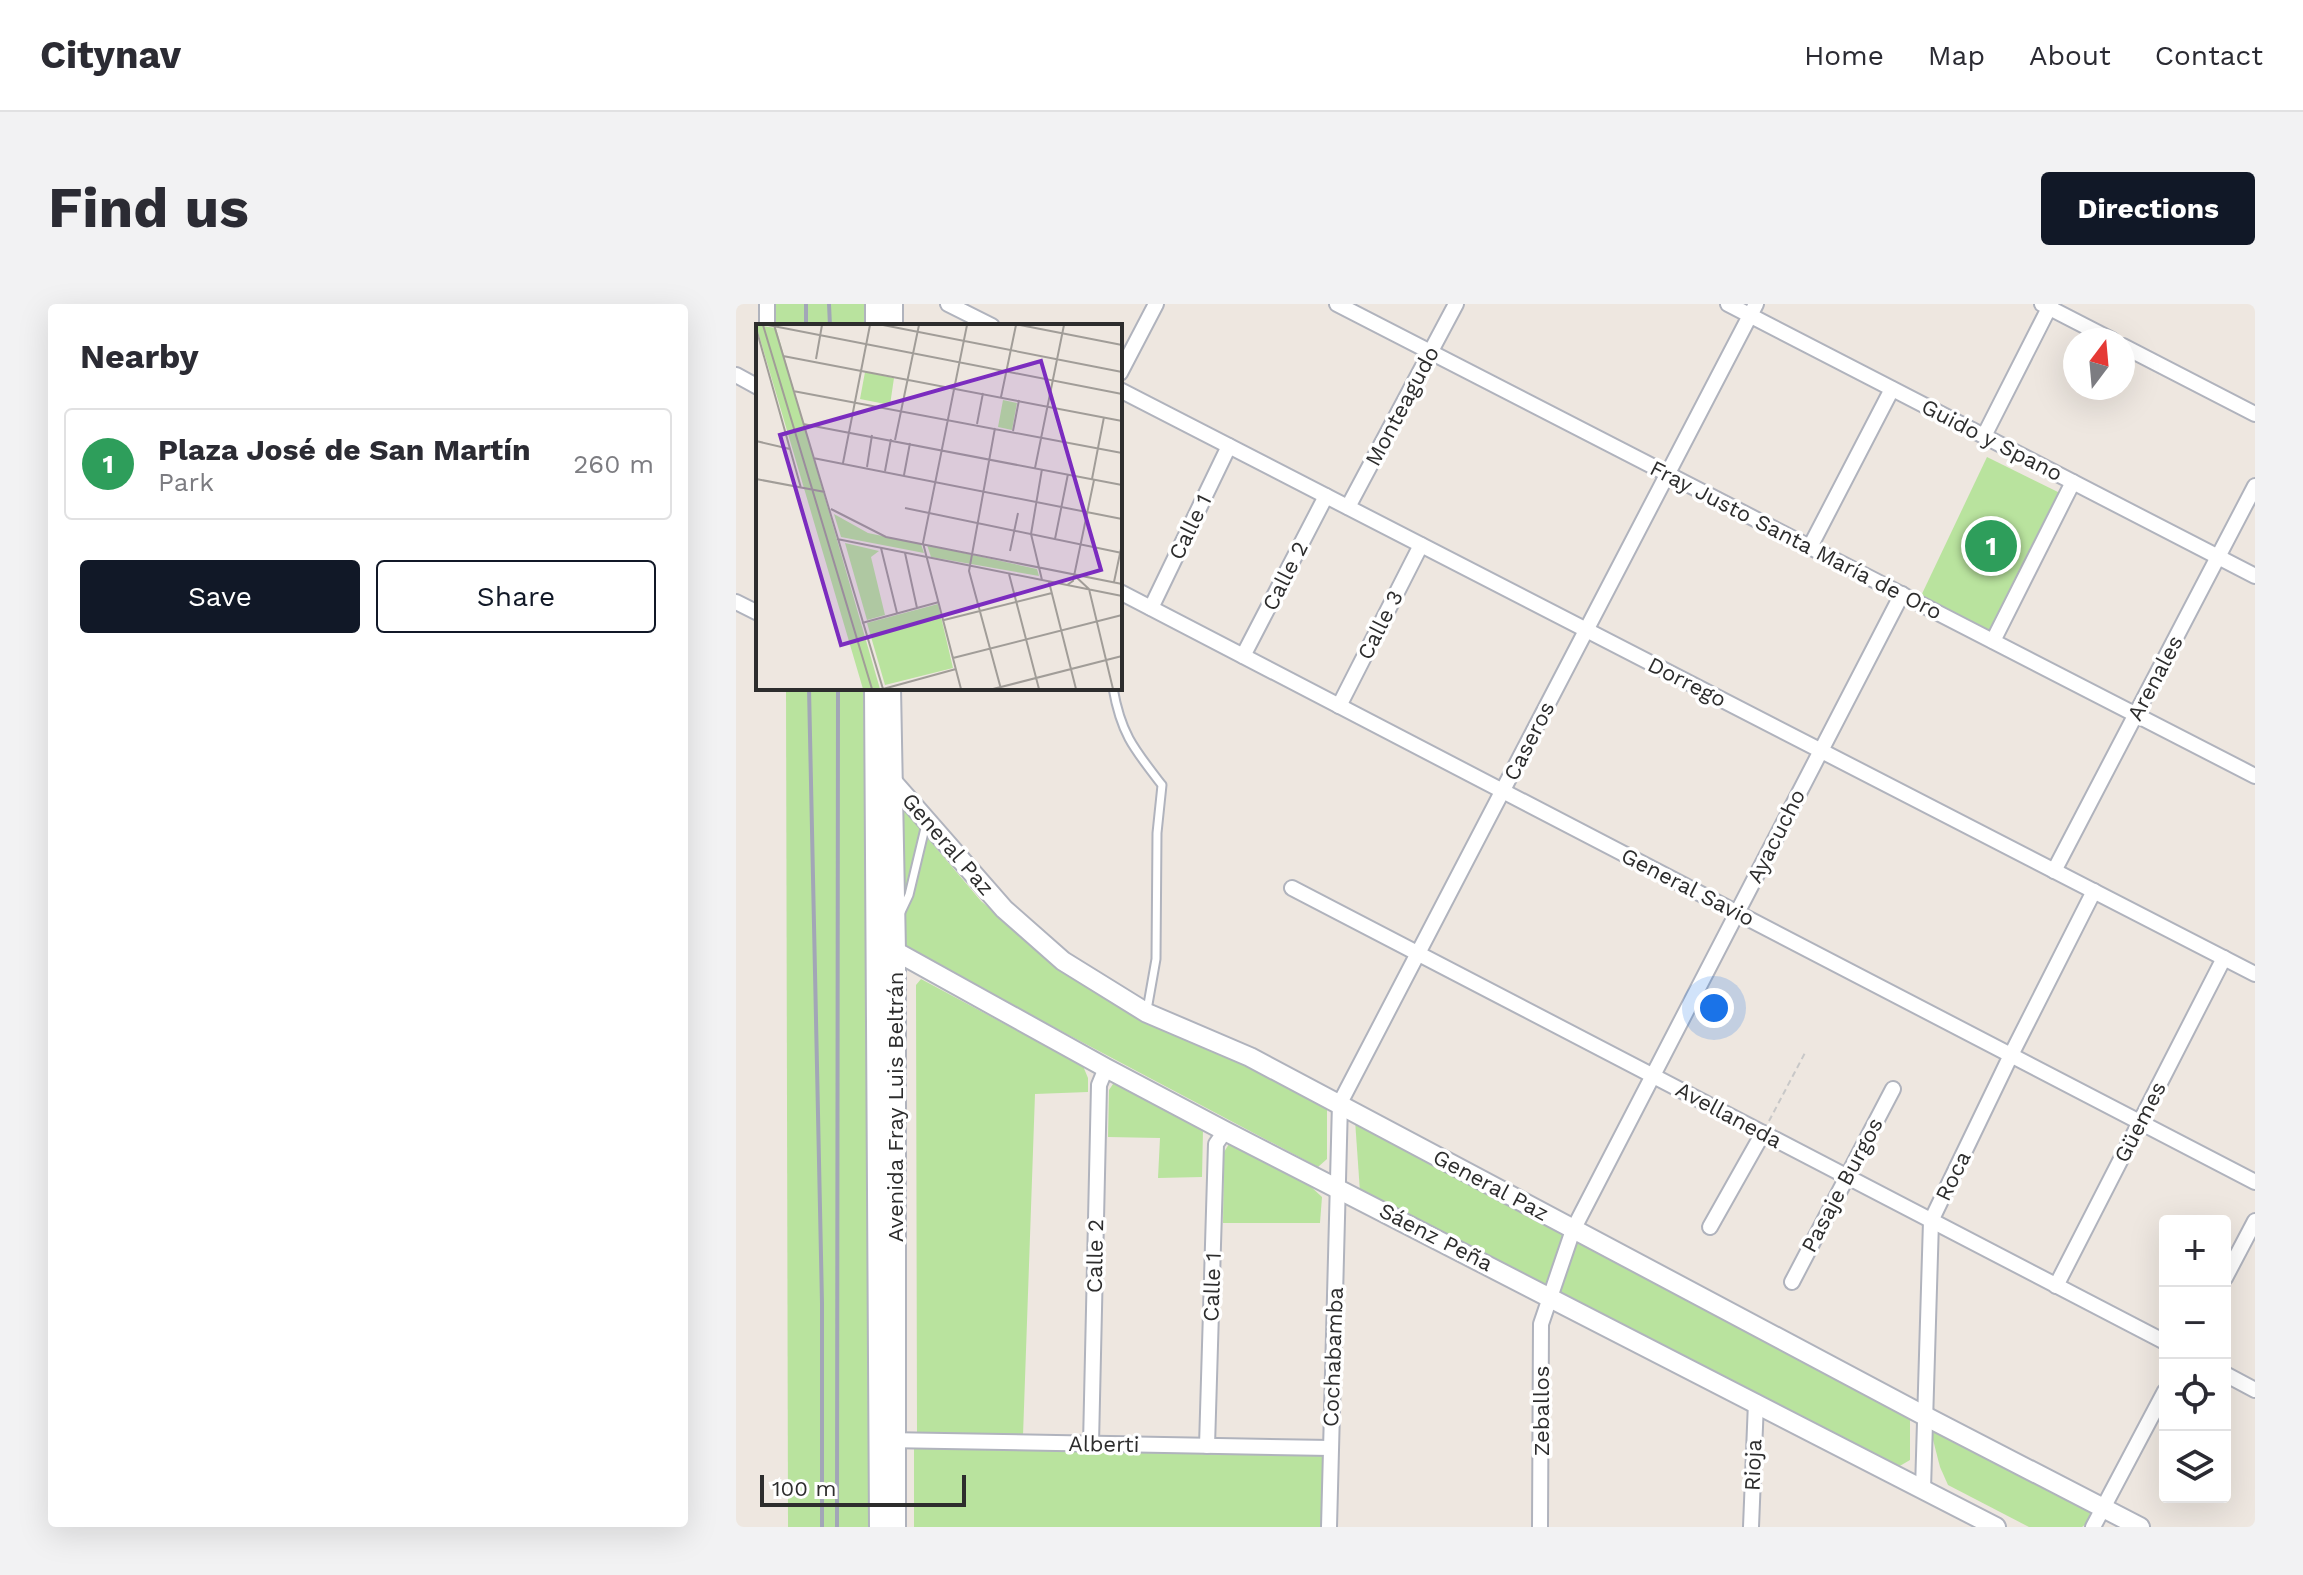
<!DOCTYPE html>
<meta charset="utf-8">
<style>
:root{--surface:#fff;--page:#f2f2f3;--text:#2b2b33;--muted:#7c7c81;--line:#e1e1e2;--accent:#111827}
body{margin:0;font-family:"Work Sans",sans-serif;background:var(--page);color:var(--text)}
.controls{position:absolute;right:24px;bottom:24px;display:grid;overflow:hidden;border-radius:8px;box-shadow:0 8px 32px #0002}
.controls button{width:72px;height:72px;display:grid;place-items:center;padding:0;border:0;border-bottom:2px solid var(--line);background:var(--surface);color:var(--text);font:40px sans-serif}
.compass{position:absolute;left:1327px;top:24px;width:72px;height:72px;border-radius:50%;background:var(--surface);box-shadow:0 8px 32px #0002;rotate:16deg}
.scale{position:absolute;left:24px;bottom:20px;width:206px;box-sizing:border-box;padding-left:8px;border:4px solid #2d2d2d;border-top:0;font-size:22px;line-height:28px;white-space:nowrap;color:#2d2d2d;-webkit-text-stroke:6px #fff;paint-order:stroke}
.you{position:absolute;left:978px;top:704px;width:28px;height:28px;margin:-20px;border:6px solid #fff;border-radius:50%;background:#1a73e8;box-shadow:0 0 0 12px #1a73e833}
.badge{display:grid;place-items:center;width:52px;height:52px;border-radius:50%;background:var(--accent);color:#fff;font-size:26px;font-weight:700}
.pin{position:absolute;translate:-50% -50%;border:4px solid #fff;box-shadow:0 2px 8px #0006}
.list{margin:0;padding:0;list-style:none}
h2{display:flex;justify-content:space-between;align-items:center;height:104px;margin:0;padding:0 32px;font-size:34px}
h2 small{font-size:26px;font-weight:400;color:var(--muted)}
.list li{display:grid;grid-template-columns:52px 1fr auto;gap:24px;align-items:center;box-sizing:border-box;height:112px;margin:0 16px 16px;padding:0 16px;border:2px solid var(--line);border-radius:8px}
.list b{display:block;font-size:30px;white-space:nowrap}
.list p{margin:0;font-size:26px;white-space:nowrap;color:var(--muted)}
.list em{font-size:26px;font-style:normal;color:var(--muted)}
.actions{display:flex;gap:16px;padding:24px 32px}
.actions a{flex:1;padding:18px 0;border:2px solid var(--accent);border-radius:8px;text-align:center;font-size:28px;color:var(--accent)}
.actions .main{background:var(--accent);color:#fff}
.icon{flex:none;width:44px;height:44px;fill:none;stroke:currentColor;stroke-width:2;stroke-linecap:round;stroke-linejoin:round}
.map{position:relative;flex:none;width:1519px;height:1223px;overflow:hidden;border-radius:8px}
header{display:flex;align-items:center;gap:48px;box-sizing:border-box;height:112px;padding:0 40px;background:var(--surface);border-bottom:2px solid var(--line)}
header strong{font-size:38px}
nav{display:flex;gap:44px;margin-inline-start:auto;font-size:28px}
.intro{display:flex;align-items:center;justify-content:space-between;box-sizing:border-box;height:192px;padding:0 48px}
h1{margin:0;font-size:56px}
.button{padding:20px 36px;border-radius:8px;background:var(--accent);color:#fff;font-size:28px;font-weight:700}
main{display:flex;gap:48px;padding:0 48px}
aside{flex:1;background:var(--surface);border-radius:8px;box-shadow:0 8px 32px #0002}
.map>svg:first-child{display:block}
.green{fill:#b9e39e}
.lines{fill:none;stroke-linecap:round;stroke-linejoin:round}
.service-casing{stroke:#b0b3bd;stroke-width:11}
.minor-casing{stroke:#b0b3bd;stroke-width:18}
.tertiary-casing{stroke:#b0b3bd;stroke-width:22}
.secondary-casing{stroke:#b0b3bd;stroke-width:24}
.path{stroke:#c8c8c8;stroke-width:2;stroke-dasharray:6 4;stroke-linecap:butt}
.service{stroke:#fff;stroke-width:7}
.minor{stroke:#fff;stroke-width:14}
.tertiary{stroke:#fff;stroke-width:18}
.secondary{stroke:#fff;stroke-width:20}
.rail{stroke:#a2a6b7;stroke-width:4}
.labels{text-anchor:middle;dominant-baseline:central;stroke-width:7;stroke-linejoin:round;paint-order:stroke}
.street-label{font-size:22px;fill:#2d2d2d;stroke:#fff}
.inset-road{fill:none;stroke:#a19d98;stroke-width:2}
.view{fill:#7b2cbf;fill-opacity:0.15;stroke:#7b2cbf;stroke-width:4}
.inset-edge{fill:none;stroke:#2d2d2d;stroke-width:4}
</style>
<header>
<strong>Citynav</strong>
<nav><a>Home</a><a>Map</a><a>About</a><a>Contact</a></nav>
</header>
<div class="intro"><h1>Find us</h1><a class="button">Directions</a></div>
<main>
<aside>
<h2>Nearby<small></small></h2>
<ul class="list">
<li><span class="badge" style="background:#2e9e5b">1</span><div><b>Plaza José de San Martín</b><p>Park</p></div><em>260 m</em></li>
</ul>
<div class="actions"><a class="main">Save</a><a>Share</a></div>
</aside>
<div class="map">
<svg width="1519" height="1223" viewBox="0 0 1519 1223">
<rect width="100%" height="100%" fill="#eee7e0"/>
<g class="green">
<rect x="31" y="0" width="109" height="22"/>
<path d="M1251 153 1326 190 1256 331 1184 294Z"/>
<path d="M50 384H139L144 1223H52Z"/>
<path d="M167 505 245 597 322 662 377 698 521 764 591 801V855L582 863 242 683 169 641Z"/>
<path d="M185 675 347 762 352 774V788L299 790 287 1132 181 1129 180 681Z"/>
<path d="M377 780H383L467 826 466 873 422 874 424 834 372 833 373 786Z"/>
<path d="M619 816 1174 1113V1156L1162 1163 624 888Z"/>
<path d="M493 840 572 880 586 893 584 919H487L488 848Z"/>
<path d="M1194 1124 1356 1203 1351 1219 1346 1223H1293L1212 1181 1204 1163Z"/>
<path d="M178 1143 588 1151 585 1223H178Z"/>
</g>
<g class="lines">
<defs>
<g id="service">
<path d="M377 384C385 430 398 445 426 481L421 529 420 655 411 706"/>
<path d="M165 608 173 591 190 520"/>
</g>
<g id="minor">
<path d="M212 0 256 22"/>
<path d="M601 0 1519 472"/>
<path d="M992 0 1519 272"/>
<path d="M1306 0 1376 36"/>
<path d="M31 22V0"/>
<path d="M1387 42 1519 110"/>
<path d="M384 69 420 0"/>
<path d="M0 71 22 83"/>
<path d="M384 86 1519 670"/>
<path d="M1248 132 1315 0"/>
<path d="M612 203 720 0"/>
<path d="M1074 243 1156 85"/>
<path d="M384 288 1519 878"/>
<path d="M0 298 22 309"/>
<path d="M415 304 493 142"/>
<path d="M1257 337 1337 178"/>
<path d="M507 352 590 192"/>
<path d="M603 402 685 241"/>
<path d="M1318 567 1519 182"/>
<path d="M556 584 1429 1038"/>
<path d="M974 923 1027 829"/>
<path d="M1489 974 1519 917"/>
<path d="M1056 978 1157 785"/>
<path d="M1320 982 1488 654"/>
<path d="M1489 1070 1519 1086"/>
<path d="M150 1136 595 1144"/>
<path d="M355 1140 363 781 370 764"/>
<path d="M471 1142 480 840 489 827"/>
<path d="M1187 1185 1195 917 1275 751 1358 587"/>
<path d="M593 1223 604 799 1020 0"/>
<path d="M804 1223 805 1020 837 926 1166 290"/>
<path d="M1015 1223 1020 1098"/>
<path d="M1357 1223 1429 1087"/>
</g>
<g id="tertiary">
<path d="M155 476 268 605 327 657 411 709 514 753 1189 1112 1404 1223"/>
<path d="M147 645 159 647 370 764 489 827 1260 1223"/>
</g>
<g id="secondary">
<path d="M156 0V22"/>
<path d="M140 22V0"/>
<path d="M139 384 144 1223"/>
<path d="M154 384 159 647V1223"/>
</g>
</defs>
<use href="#service" class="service-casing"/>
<use href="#minor" class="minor-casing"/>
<use href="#tertiary" class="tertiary-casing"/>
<use href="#secondary" class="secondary-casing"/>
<path class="path" d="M1033 817 1070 747"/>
<use href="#service" class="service"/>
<use href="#minor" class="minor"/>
<use href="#tertiary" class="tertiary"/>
<use href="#secondary" class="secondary"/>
<g class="rail">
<path d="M70 0V22"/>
<path d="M93 0 94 22"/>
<path d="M73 384 86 999V1223"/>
<path d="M101 1223 102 384"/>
</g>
</g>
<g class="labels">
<g class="street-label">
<text transform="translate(666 102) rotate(-62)">Monteagudo</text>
<text transform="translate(1256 136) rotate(27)">Guido y Spano</text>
<text transform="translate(454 223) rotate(-64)">Calle 1</text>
<text transform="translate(1060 236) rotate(27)">Fray Justo Santa María de Oro</text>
<text transform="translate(549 272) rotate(-63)">Calle 2</text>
<text transform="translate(644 321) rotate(-63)">Calle 3</text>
<text transform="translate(1419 374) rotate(-62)">Arenales</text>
<text transform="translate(951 378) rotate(27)">Dorrego</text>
<text transform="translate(793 437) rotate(-63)">Caseros</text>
<text transform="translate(1040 532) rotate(-63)">Ayacucho</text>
<text transform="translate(212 540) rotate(49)">General Paz</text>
<text transform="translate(952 583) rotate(27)">General Savio</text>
<text transform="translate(159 803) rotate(-90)">Avenida Fray Luis Beltrán</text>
<text transform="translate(993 811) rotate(28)">Avellaneda</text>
<text transform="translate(1404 818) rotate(-63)">Güemes</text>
<text transform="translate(1217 872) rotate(-64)">Roca</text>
<text transform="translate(755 881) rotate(28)">General Paz</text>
<text transform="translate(1106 881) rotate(-62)">Pasaje Burgos</text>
<text transform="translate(700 933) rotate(27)">Sáenz Peña</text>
<text transform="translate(359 952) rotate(-89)">Calle 2</text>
<text transform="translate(476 983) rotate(-88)">Calle 1</text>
<text transform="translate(597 1053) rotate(-88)">Cochabamba</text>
<text transform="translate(805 1107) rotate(-90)">Zeballos</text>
<text transform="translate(368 1140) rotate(1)">Alberti</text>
<text transform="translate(1017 1161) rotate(-88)">Rioja</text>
</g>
</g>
<g transform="translate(20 20)">
<rect width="366" height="366" fill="#eee7e0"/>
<path d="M0 1 20 4 124 365H107ZM109 48 138 54 134 81 104 75ZM247 76 261 79 256 106 242 103ZM78 190 112 209 165 220 168 229 85 213ZM89 219 123 227 115 233 129 291 111 296ZM171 221 281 245 283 252 175 233ZM182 280 197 344 129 361 111 299Z" fill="#b9e39e"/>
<path class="inset-road" d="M7 1 116 365M12 1 366 70M18 1 127 365M127 1 366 48M264 1 366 21M0 4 45 164M27 32 366 97M60 35 66 1M37 67 366 129M245 73 260 1M47 100 366 161M221 100 227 69M239 104 213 247 245 365M257 107 263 76M139 116 163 1M0 117 34 125M57 134 366 195M87 139 114 1M111 143 116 111M279 144 308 1M286 145 275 210 286 256M129 147 135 115M148 151 154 119M0 155 69 168M336 155 348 93M149 184 366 229M75 185 130 213 366 260M81 215 366 272M299 215 312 150M125 224 141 289M254 227 262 189M149 229 161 284M253 250 283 365M319 252 333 265 357 365M293 258 320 365M358 258 366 220M311 261 317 257 338 156M188 296 296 269M106 299 183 278M197 334 366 291M127 365 200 345M205 365 167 219 211 1M237 365 366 332"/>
<path class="view" d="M285 37 345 246 85 321 24 111Z"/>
<rect width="366" height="366" class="inset-edge"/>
</g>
</svg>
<div class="controls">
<button>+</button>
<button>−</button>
<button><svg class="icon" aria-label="locate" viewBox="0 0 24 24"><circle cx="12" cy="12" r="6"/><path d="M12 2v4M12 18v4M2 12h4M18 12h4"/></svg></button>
<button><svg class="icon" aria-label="layers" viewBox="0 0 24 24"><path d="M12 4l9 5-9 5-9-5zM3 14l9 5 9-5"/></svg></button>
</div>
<svg class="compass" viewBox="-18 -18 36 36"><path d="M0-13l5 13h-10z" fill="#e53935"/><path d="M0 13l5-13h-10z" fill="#7c7c81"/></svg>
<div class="scale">100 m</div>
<div class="you"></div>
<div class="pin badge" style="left:1255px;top:242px;background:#2e9e5b">1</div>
</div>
</main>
